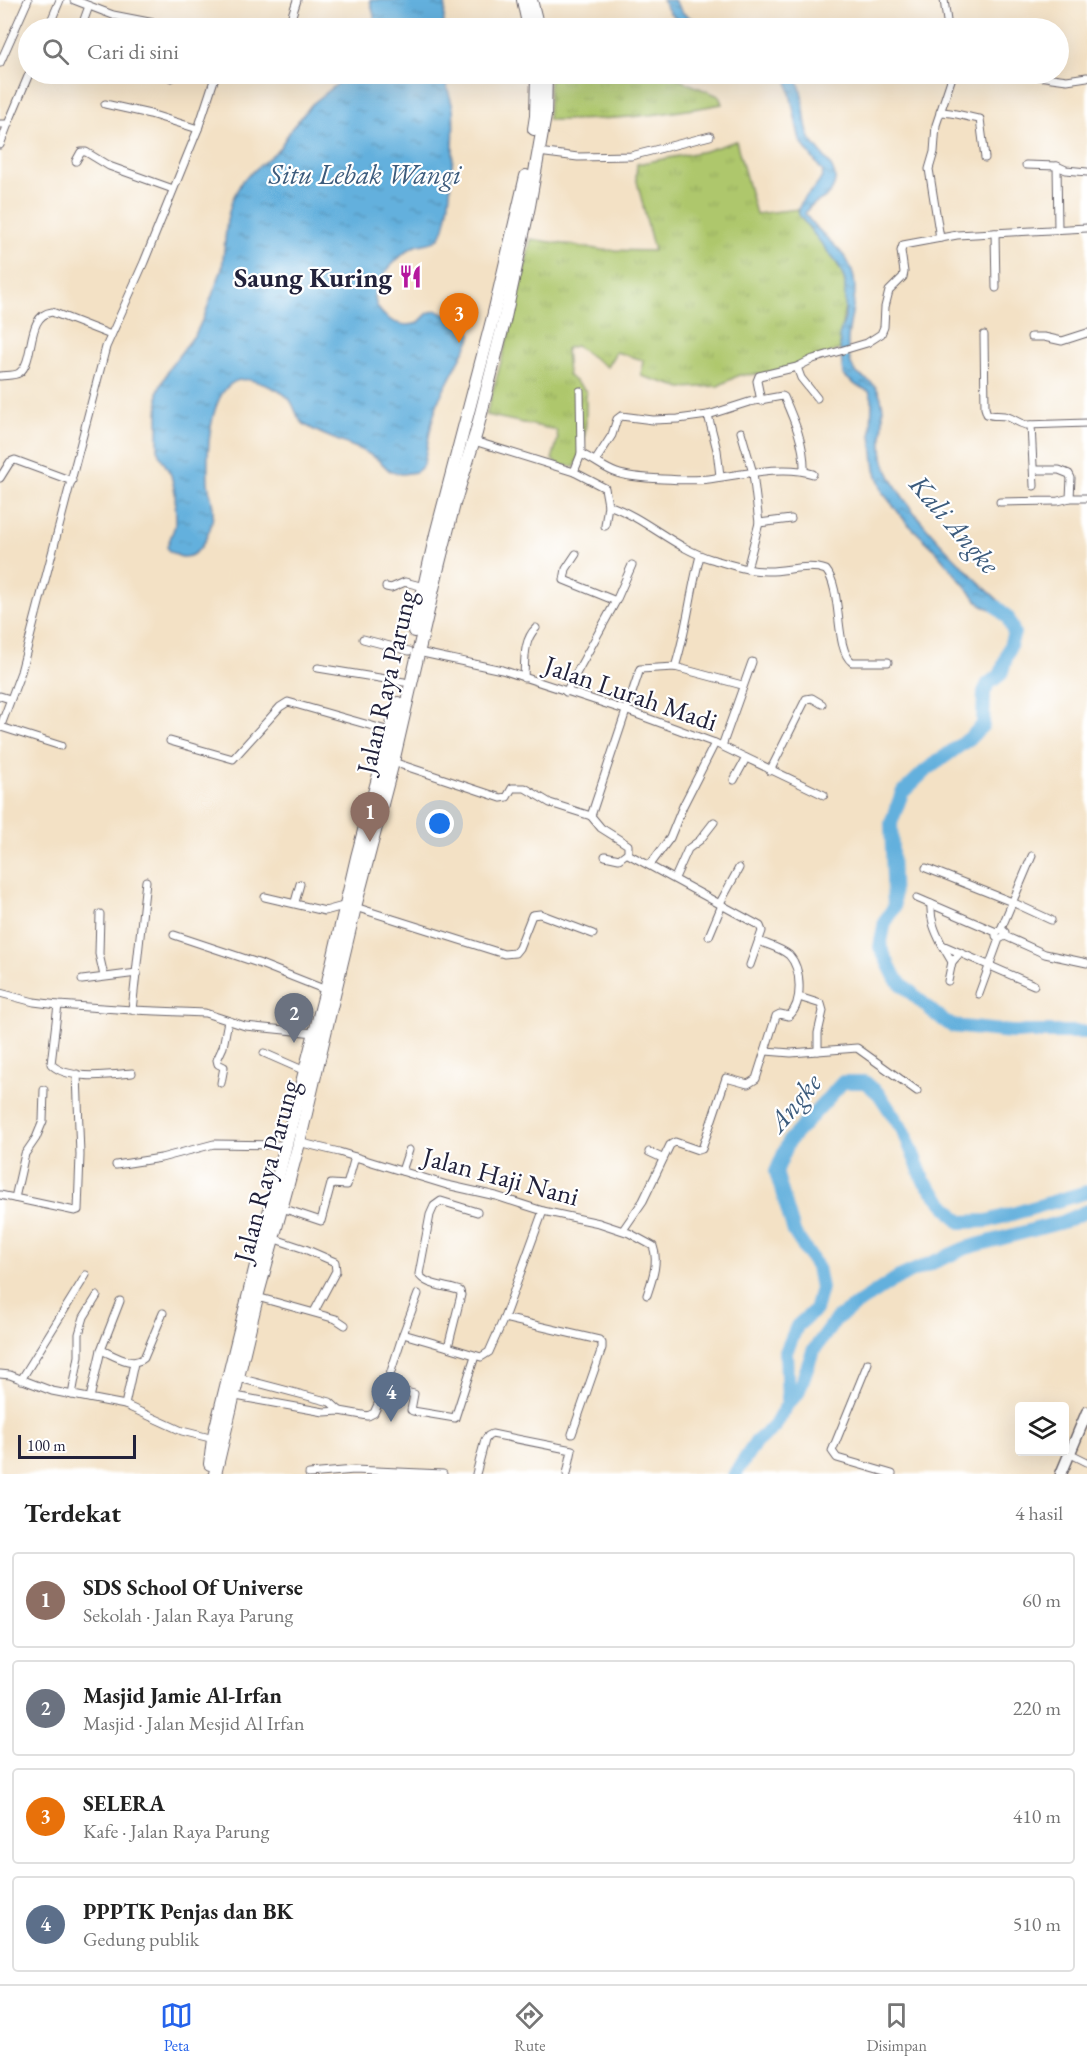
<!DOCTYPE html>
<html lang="id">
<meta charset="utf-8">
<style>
:root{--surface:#fff;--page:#f6f6f6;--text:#222;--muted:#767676;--line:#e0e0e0;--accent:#2563eb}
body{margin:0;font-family:"EB Garamond",serif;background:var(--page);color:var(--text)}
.controls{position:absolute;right:18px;bottom:18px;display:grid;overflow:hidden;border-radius:6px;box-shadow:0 6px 24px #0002}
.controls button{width:54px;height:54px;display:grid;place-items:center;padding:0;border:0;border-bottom:2px solid var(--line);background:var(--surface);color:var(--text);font:30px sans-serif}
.scale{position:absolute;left:18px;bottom:15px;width:118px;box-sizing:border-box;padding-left:6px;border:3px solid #22223b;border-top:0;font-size:16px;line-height:21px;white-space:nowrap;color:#22223b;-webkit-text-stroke:4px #fff;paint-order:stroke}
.you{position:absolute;left:440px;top:824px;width:21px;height:21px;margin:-15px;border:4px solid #fff;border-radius:50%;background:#1a73e8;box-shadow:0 0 0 9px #1a73e833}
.badge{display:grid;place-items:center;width:39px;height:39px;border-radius:50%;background:var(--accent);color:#fff;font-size:20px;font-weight:700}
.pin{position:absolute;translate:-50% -50px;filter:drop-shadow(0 2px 3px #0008)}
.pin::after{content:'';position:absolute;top:32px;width:21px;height:18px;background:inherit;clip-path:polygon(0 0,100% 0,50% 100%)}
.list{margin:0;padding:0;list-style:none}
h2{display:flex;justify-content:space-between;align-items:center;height:78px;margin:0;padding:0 24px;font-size:26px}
h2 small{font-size:20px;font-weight:400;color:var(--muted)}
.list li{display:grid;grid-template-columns:39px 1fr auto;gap:18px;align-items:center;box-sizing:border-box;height:96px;margin:0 12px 12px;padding:0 12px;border:2px solid var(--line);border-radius:6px}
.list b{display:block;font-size:22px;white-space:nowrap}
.list p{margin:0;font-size:20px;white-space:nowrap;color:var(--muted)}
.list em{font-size:20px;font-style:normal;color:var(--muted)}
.icon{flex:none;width:33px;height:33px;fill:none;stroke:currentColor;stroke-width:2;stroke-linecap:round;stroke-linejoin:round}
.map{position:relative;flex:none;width:1087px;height:1474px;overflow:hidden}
.search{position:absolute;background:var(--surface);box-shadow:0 6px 24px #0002;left:18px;right:18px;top:18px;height:66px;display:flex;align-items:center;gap:15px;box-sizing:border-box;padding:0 21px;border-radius:33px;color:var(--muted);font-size:22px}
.sheet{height:510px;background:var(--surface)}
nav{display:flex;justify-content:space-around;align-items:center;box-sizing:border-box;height:84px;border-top:2px solid var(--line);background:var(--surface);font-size:16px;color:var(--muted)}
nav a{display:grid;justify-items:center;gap:3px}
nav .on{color:var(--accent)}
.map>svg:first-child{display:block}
.grass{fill:url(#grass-tufts);stroke:#687454;stroke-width:1.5}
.water{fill:url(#water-ripples);stroke:#43698c;stroke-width:1.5}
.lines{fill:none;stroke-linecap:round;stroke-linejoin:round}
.river{stroke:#64b0dd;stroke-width:14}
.minor-casing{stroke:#6b656b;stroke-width:9}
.secondary-casing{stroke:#6b656b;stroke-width:13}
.trunk-casing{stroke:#6b656b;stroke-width:14}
.minor{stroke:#fff;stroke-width:7}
.secondary{stroke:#fff;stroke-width:10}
.trunk{stroke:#fff;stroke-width:12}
.labels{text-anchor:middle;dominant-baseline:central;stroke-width:4.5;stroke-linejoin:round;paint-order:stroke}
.poi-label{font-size:27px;font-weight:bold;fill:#22223b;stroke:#fff;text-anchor:end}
.street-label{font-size:27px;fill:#22223b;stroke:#fff}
.water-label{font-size:28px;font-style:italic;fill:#3c5b7c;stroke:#fff}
</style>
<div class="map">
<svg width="1087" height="1474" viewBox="0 0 1087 1474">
<defs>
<pattern id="grass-tufts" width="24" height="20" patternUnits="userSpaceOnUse" patternTransform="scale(1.5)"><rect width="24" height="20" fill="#aec76c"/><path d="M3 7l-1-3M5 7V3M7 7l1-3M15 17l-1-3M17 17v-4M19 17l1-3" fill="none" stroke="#95ab5e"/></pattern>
<pattern id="water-ripples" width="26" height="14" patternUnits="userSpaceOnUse" patternTransform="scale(1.5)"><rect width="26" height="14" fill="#64b0dd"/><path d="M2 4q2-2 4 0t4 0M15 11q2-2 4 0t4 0" fill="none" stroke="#528fb4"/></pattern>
</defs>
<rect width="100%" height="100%" fill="#fff"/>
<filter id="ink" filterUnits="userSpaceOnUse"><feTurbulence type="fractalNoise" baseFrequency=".0167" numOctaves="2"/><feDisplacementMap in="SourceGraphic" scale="12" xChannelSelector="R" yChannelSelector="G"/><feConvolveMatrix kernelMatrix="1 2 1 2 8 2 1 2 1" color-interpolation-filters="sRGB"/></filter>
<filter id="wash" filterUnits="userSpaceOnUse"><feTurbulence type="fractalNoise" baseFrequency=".008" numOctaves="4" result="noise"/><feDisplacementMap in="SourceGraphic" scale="24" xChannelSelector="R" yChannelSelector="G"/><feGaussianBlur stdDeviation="1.35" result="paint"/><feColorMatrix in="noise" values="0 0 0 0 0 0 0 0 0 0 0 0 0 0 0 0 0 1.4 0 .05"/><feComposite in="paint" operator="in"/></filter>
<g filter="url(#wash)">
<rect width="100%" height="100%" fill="#f3e1c5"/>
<g class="grass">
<path d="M550 74H669L687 83 719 96 722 104C664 115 608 121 548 120Z"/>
<path d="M736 141 756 214 798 209 799 215C817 239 850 266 846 299 844 316 839 332 841 349L801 364 762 374 739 375 718 386 682 388 641 376 643 360 616 352 607 367 576 346 566 348 568 375 586 391C586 421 588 438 575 467L560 465 552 460 558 438 556 430 486 415 515 312 531 239 603 250 654 251 636 177 637 164 705 151Z"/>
</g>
<g class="water">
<path d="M370 0H446L443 28H375L374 16Z"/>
<path d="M662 0H674L683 13 706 28H687L670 13Z"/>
<path d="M350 74H443C446 85 451 97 453 109 455 128 452 228 438 239 431 245 421 243 413 247 403 252 380 276 376 287 368 311 397 331 418 323L428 313 436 310 467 326 471 334 470 340 439 399 432 421 424 463 421 468 416 472 402 474 391 472C385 467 381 461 374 457 353 444 328 439 307 426 296 420 297 410 290 400 283 391 264 384 254 381 208 367 207 454 208 482 209 493 214 502 213 514 212 528 202 556 185 557 179 558 174 553 169 551L167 547 176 523 175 492 171 475 159 454 158 448V391L170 367 196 333 205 314 222 269 227 220 232 200 242 181 279 149 291 129 312 104Z"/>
<path d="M786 74H796C798 81 801 89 802 96 805 109 804 126 810 138 818 153 844 170 832 190 825 202 810 201 805 214 816 231 842 248 850 266 864 295 843 326 849 356 854 382 869 375 877 389 890 410 877 438 884 461 897 502 951 555 982 585 993 596 1005 605 1014 617L1006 624 997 612 981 605 934 549 906 522 883 493 875 470 871 435 872 399 869 391 857 386 843 375 839 335 845 318V281L839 266 799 215C796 196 821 190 823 172L800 141Z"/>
</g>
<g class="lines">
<g class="river">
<path d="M997 607 1008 618 1014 633 1001 674 988 684 984 692 983 725 970 738 925 771 902 793 891 823 894 907 885 921 880 947 896 979 935 1014 952 1026 1011 1032H1087"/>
<path d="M788 1403 798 1393 813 1351 837 1318 897 1278 966 1248 1062 1222 1087 1211"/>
<path d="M735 1474 756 1442 774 1427 788 1403 786 1352 797 1326 815 1310 821 1288 817 1267 794 1232 776 1172 789 1141 843 1082H865L879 1094 904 1132 924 1181 960 1222 988 1221 1087 1192"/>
</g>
</g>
</g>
<g filter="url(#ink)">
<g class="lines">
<defs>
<g id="minor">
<path d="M74 0 113 15 180 28"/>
<path d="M944 0 948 28"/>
<path d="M48 28 60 0"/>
<path d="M81 28 89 6"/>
<path d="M288 28 297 0"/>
<path d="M0 63 28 0"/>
<path d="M170 74 171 78"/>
<path d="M1022 74 1067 80 1087 77"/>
<path d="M105 104 150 114 198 129"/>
<path d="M940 112C954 112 966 117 980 119L985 158"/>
<path d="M0 124H8L29 74"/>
<path d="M0 145 8 124"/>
<path d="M538 152 578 157 631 156 710 136"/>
<path d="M76 161 81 152H86L109 166 173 189"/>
<path d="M1026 165 1057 166 1066 170 1087 172"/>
<path d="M1057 166 1058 229"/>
<path d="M995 233 996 288"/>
<path d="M940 238 929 169 934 152 936 125 953 74"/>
<path d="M984 335 985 408 987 414C994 417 1001 414 1008 417 1014 419 1018 423 1026 425L1087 423"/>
<path d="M1031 337H1044L1062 341 1087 333"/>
<path d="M797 367 801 378 817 398"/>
<path d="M0 376C6 375 14 376 19 373 36 361 25 315 52 312L111 335"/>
<path d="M761 401 757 381 759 376 797 367 813 359 867 343 881 334 884 327 885 307 889 291 903 277 904 272 901 251 903 245 957 235 1087 228"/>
<path d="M708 415 717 450 720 476"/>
<path d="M1031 425 1034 486"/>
<path d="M741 432 753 473 759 523 747 569"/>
<path d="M474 441 574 472 581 454 580 391"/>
<path d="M581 454C594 459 604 469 617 473 633 479 691 481 709 479 739 475 785 464 813 474"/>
<path d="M596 460 612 435 617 419 621 416 653 420 678 419 708 415 749 402 782 396 784 397C794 420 805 445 804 471"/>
<path d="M574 472 605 488 608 505C646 518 674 548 711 559 729 564 747 571 766 571 785 572 807 563 826 570 843 590 834 649 852 662H888"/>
<path d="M0 478 10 462 15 460 72 481"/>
<path d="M1070 498H1087"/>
<path d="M1000 502 1058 501 1070 498 1071 478 1069 474 1059 470H1034"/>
<path d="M759 523 791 519"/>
<path d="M605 526 608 505"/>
<path d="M576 554 566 569 564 580 616 601"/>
<path d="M386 587 391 588 405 582 424 587"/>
<path d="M363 639 409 651"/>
<path d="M418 652 502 670 628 711 715 743 824 795"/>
<path d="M675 667C687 630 690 593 700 556"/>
<path d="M318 668 404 682"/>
<path d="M524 678C525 661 523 640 536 628"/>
<path d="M566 692 616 601 632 565"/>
<path d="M0 696 10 699"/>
<path d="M1 727 61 746"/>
<path d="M0 728 21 672 106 347 144 262 198 129 216 74"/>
<path d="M170 741 233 759 280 707 288 702 390 731"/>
<path d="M722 746 752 662"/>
<path d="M393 762 501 798 507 797 512 788H525L550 803 591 816 601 828 628 845V854L760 926 762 931 750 965"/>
<path d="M770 771 806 699 812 698 822 704"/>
<path d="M734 780 746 758"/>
<path d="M591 816 640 669 675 667 742 685"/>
<path d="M605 856 619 859 627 853"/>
<path d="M650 865 670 838 683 806 715 743"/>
<path d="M926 868 1012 902 1051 920"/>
<path d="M675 878 688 849 700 840 714 822"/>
<path d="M265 897 325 911 347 905"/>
<path d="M917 898 996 932"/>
<path d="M295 902 300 884"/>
<path d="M720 903 739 868"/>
<path d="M931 904C930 920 935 931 942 945L1034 985"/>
<path d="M355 907 504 954 515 953 519 948 532 915 540 914 593 934"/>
<path d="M100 914 99 954 104 976"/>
<path d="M1001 929 1032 856"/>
<path d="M174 935 258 963 326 990"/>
<path d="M709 936 722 905"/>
<path d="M1005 936 1045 954 1087 963"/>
<path d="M942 945 952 962"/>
<path d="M82 980 137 973"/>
<path d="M948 981 952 962 960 953"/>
<path d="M0 993 34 1002 58 1005 132 1010 205 1013 245 1026 315 1033"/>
<path d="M979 994 999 939 1005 936V932L1001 929 996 932V936L999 939"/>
<path d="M799 997 821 1004 823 1011 818 1033V1051"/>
<path d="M58 1005 51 1064C67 1081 110 1075 132 1073"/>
<path d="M132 1010 146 881"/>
<path d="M766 1051 791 1053 857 1048 917 1091"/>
<path d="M264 1053 305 1071"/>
<path d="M221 1083 224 1067 218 1064 217 1060 223 1047 228 1021"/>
<path d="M298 1142 339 1152 447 1185 496 1196 543 1211 599 1223 629 1233 653 1246C659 1262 652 1280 647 1295"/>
<path d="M649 1152 662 1158"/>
<path d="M116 1165 161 1158 214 1144 286 1145"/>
<path d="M402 1171 409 1150"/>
<path d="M0 1195 75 1211 78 1210 80 1155 77 1074"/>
<path d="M15 1198 25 1154 36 1138 43 1121 44 1090"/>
<path d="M279 1207 321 1221 331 1184 347 1185 355 1157"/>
<path d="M623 1230 643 1201 670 1145 675 1142 698 1150 702 1149 726 1078 748 1084 756 1079 776 1016 780 1014 789 1016C803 1003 802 969 789 955 781 948 768 945 759 941"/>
<path d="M272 1238 305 1249 335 1262 336 1271 314 1312"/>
<path d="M257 1297 336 1319 345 1325"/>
<path d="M504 1318 599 1340 602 1343V1348L572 1434"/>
<path d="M403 1334 418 1294"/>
<path d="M448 1347 481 1357 489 1352 504 1318 543 1211"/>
<path d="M101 1350C114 1355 132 1368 144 1358L163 1313"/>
<path d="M868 1363 832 1451 837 1458 892 1474"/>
<path d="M0 1374 10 1375 52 1391 125 1405 182 1431 214 1439"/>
<path d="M235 1377 330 1402 340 1411"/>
<path d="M21 1380 86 1275"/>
<path d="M386 1387 414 1394 411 1410 413 1411 455 1418 475 1356"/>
<path d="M72 1395 79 1356V1334L84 1317 97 1296"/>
<path d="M230 1395 324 1412 340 1411 368 1416 374 1413 386 1387 403 1334 448 1347 461 1295 460 1291C448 1286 425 1286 419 1274L430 1215 434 1206 441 1201 477 1212"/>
<path d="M90 1398 101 1350 120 1301"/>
<path d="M125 1405 134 1363"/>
<path d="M1069 1453 1087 1462"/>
<path d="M309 1474 354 1470 443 1474"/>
<path d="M476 1474 485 1440 488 1436 492 1434 572 1450 567 1474"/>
</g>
<path id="secondary" d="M1061 1474 1087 1412"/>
<g id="trunk">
<path d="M523 0 529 28"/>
<path d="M531 0 538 28"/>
<path d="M534 129 536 116 537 74"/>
<path d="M414 631 436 534 493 317 526 176"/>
<path d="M210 1464 213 1439 287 1140 326 990 357 857 398 703"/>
<path d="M215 1474 257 1297 298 1147 355 907 393 762 439 563 454 504 476 433 504 322 529 206 545 116 546 74"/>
</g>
</defs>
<use href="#minor" class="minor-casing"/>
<use href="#secondary" class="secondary-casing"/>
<use href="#trunk" class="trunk-casing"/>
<use href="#minor" class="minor"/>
<use href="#secondary" class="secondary"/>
<use href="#trunk" class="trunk"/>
</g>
</g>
<defs>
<symbol id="restaurant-bare" viewBox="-9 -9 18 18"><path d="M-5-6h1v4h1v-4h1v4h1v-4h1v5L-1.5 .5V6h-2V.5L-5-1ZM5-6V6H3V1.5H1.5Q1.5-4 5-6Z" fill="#b5179e" stroke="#fff" stroke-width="2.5" paint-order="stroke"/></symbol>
</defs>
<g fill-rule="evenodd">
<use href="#restaurant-bare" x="394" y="260" width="33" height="33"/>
</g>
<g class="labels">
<g class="poi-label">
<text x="392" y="277">Saung Kuring</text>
</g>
<g class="street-label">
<text transform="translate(386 682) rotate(-77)">Jalan Raya Parung</text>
<text transform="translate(631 693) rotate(19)">Jalan Lurah Madi</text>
<text transform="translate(266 1171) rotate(-75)">Jalan Raya Parung</text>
<text transform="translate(501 1176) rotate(15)">Jalan Haji Nani</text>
</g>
<g class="water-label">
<text x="365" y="174">Situ Lebak Wangi</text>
<text transform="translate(955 524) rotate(49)">Kali Angke</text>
<text transform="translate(794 1102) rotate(-50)">Angke</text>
</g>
</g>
</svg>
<div class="controls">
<button><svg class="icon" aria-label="layers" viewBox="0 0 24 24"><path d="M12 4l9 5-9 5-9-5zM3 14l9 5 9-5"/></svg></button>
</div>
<div class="scale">100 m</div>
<div class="you"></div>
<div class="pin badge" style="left:370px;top:842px;background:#8d6e63">1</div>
<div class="pin badge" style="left:294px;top:1043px;background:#6b7280">2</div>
<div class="pin badge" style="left:459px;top:343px;background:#e8710a">3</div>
<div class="pin badge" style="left:391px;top:1422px;background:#5c6f8a">4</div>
<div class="search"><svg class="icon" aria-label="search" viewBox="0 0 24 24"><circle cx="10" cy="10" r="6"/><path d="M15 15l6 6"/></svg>Cari di sini</div>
</div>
<section class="sheet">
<h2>Terdekat<small>4 hasil</small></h2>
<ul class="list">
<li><span class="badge" style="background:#8d6e63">1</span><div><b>SDS School Of Universe</b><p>Sekolah · Jalan Raya Parung</p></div><em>60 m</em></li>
<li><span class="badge" style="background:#6b7280">2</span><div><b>Masjid Jamie Al-Irfan</b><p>Masjid · Jalan Mesjid Al Irfan</p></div><em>220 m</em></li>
<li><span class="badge" style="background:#e8710a">3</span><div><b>SELERA</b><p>Kafe · Jalan Raya Parung</p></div><em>410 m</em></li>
<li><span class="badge" style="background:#5c6f8a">4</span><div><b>PPPTK Penjas dan BK</b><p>Gedung publik</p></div><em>510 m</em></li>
</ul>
</section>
<nav>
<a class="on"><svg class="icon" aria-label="map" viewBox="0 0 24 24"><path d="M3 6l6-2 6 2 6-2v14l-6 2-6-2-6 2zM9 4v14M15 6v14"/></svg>Peta</a>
<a><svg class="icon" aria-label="directions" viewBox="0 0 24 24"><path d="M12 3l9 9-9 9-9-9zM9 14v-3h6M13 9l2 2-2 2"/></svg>Rute</a>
<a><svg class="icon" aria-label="saved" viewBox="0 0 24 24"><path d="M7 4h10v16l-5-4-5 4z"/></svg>Disimpan</a>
</nav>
